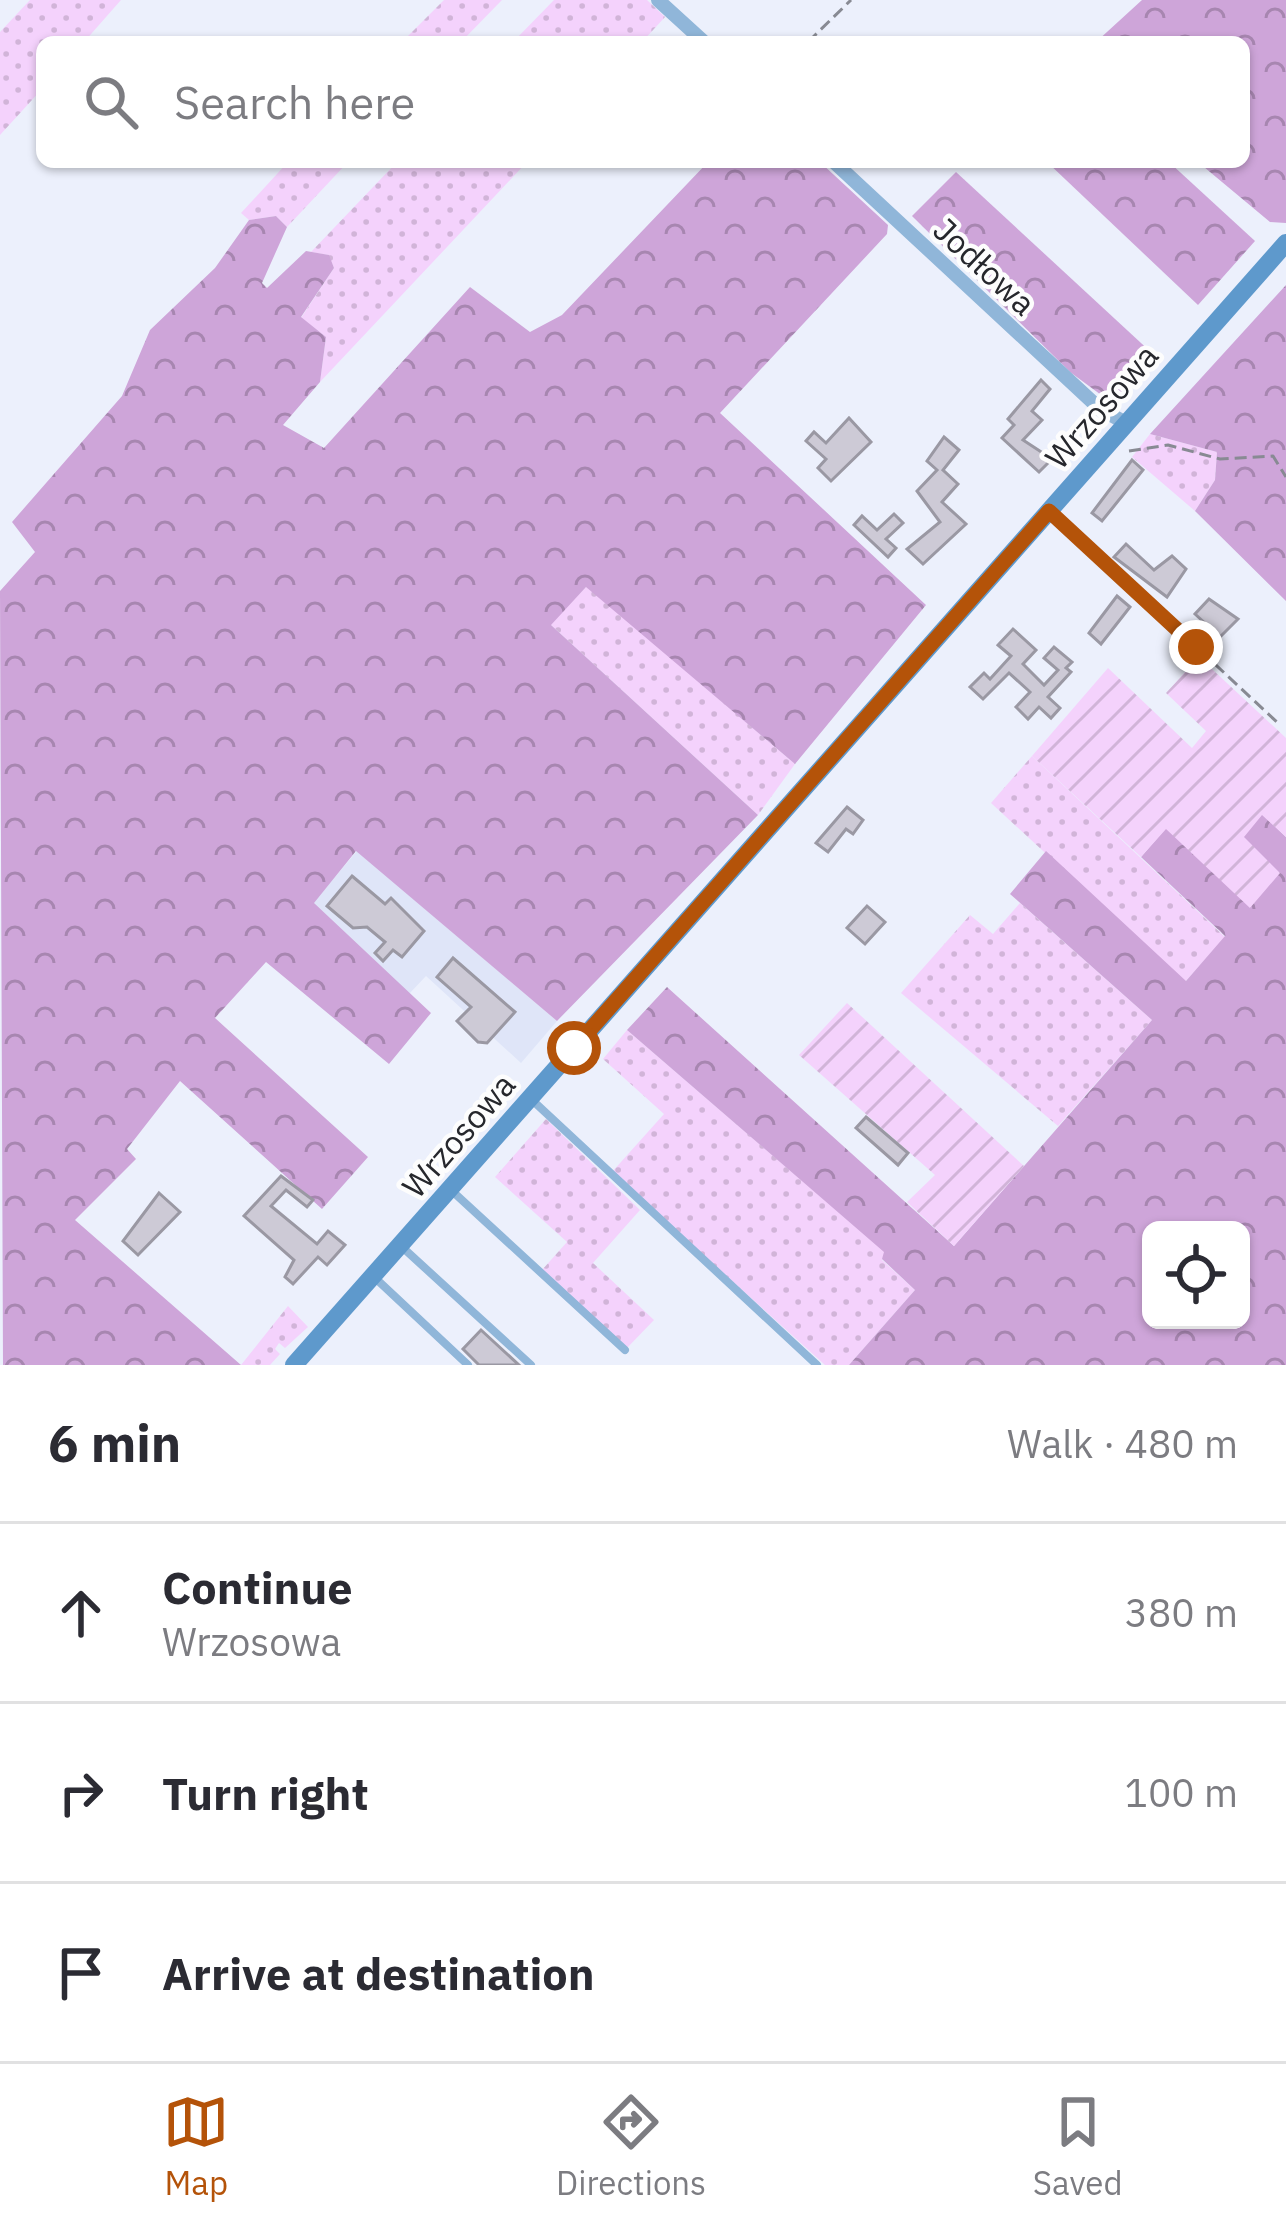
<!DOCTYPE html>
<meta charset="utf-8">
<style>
:root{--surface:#fff;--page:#f7f7f7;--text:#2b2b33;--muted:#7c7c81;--line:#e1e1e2;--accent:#b45309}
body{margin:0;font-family:"IBM Plex Sans",sans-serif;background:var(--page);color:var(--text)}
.controls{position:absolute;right:36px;bottom:36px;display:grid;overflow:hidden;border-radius:18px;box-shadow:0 3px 9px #0004}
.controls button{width:108px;height:108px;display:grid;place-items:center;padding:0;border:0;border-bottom:3px solid var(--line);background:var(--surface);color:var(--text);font:60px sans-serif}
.stop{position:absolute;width:36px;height:36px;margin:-27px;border:9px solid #b45309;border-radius:50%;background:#fff}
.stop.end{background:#b45309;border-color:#fff;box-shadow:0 3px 12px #0008}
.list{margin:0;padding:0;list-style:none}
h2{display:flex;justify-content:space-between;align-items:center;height:156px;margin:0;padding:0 48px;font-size:51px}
h2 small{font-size:39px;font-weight:400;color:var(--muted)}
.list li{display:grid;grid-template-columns:78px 1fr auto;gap:36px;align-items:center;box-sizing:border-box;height:180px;padding:0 48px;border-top:3px solid var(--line)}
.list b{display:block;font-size:45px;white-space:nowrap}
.list p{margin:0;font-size:39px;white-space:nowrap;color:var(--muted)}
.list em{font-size:39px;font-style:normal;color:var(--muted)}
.icon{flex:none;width:66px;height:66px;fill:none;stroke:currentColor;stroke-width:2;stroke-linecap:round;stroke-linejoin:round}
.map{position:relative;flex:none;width:1286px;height:1365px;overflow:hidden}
.search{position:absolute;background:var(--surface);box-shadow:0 3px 9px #0004;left:36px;right:36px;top:36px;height:132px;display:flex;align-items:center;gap:30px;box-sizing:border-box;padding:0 42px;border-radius:18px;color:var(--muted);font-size:45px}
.sheet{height:696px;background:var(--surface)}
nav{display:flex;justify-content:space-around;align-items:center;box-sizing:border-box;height:168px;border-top:3px solid var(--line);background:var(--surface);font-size:33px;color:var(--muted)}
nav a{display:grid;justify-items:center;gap:6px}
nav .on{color:var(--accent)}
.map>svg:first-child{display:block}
.built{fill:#dfe5f8}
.grass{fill:url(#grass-dots)}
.forest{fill:url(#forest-crowns);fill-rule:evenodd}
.garden{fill:url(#garden-furrows)}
.building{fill:#cdcad6;stroke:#9a98a3;stroke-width:3}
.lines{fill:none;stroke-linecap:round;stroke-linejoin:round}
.path{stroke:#888a93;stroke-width:3;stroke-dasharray:12 6;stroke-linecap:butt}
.lane{stroke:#90b6d9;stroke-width:8}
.street{stroke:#90b6d9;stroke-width:14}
.secondary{stroke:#5e99cc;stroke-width:18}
.route{stroke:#b45309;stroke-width:15}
.labels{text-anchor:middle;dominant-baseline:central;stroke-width:9;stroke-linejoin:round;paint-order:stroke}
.street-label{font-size:33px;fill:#26272c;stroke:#fdfdfd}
</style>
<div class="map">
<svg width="1286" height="1365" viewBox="0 0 1286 1365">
<defs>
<pattern id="grass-dots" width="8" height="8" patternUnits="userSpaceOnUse" patternTransform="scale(3)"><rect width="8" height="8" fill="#f4d2fc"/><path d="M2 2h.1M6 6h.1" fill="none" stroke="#d1b4d8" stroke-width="1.8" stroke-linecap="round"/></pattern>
<pattern id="forest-crowns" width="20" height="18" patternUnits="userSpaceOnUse" patternTransform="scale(3)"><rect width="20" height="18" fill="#cea5d9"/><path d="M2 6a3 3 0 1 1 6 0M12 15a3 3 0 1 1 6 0" fill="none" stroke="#a786b0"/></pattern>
<pattern id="garden-furrows" width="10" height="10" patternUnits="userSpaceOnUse" patternTransform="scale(3)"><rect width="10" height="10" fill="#f4d2fc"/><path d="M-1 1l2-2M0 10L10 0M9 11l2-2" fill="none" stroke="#d1b4d8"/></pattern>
</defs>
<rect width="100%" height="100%" fill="#ecf0fc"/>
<path class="built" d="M357 851 557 1021 521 1063 426 976 409 994 313 903Z"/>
<g class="grass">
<path d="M30 0H121L84 42H42V89L0 135V32Z"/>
<path d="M444 0H502L461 42H402Z"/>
<path d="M554 0H647L665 17 642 42H513Z"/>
<path d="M288 162H348L287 227 276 216 249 220 241 213Z"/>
<path d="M397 162H527L320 382 326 337 301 318 334 268 328 255 311 252Z"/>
<path d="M1150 434 1217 452 1215 480 1195 511 1132 457Z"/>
<path d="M587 586 795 764 758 815 550 624Z"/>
<path d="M1032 756 1225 937 1185 982 991 803Z"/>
<path d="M1020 903 1152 1020 1058 1126 901 993 970 915 993 934Z"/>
<path d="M627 1030 885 1252 882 1260 915 1290 849 1365H825L612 1172 664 1114 603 1059Z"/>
<path d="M546 1119 640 1210 593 1263 654 1320 627 1348 542 1270 567 1242 495 1177Z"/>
<path d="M288 1306 308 1327 285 1348 279 1343 275 1349 280 1354 270 1365H241Z"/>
</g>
<g class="forest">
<path d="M1142 0H1286V223L1270 222 1198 162H1244V42H1096Z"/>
<path d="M708 162H820L888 225 887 234 720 413 926 605 795 764 586 587 551 625 758 815 557 1021 356 851 314 903 431 1013 389 1064 266 962 215 1018 368 1157 322 1209 180 1081 127 1149 136 1159 75 1220 241 1365H3L0 591 35 552 12 522 122 396 150 330 215 268 249 220 276 216 287 227 262 283 267 288 306 251 329 255 334 268 301 317 326 337 320 382 283 425 324 448 470 287 530 332 562 315Z"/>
<path d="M1047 162H1169L1255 241 1198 305Z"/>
<path d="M956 172 1154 355 1112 403 1070 372 912 216Z"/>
<path d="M1286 285V601L1195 511 1215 480 1217 452 1150 434Z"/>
<path d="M1262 814 1286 837V1365H849L915 1290 882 1259 884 1252 627 1030 667 987 954 1246 1152 1020 1010 894 1046 851 1186 981 1225 936 1141 857 1166 828 1243 837ZM1151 1230H1241V1320H1151Z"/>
</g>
<g class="garden">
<path d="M1199 657 1286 738V837L1262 815 1244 837 1280 873 1250 908 1166 829 1141 857 1032 756 1108 668 1192 748 1206 731 1166 693Z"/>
<path d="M847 1003 1024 1166 954 1246 907 1202 935 1175 799 1055Z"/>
</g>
<g class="building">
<path d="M1041 380 1050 389 1032 411 1042 420 1023 440 1052 459 1039 472 1002 438 1014 425 1008 419Z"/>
<path d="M849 418 871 442 831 481 818 468 826 459 806 441 814 432 826 443Z"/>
<path d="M944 437 959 450 943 470 958 484 942 502 966 524 923 564 907 549 940 522 917 491 937 470 927 461Z"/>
<path d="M1132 460 1143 470 1102 521 1092 513Z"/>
<path d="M894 514 903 523 886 539 896 548 888 557 854 525 862 516 877 530Z"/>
<path d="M1126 544 1154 570 1172 556 1186 569 1167 597 1114 557Z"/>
<path d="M1117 596 1130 607 1101 644 1089 633Z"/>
<path d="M1209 599 1238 619 1220 637 1195 614Z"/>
<path d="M1013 629 1036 650 1023 664 1044 685 1058 670 1044 658 1054 647 1072 662 1066 668 1071 672 1048 697 1060 708 1051 718 1039 707 1028 719 1016 707 1030 692 1009 673 983 699 970 687 984 673 990 679 1011 656 998 645Z"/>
<path d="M847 807 863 820 853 834 846 829 828 852 816 843Z"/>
<path d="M352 876 385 904 391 898 424 931 402 957 393 950 383 961 375 953 385 942 367 927 353 928 327 906Z"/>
<path d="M867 906 885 922 865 944 847 928Z"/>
<path d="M453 958 515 1012 487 1043 478 1042 457 1021 471 1007 437 977Z"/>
<path d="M866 1117 908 1153 898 1165 856 1128Z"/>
<path d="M281 1176 313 1200 307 1207 286 1190 271 1206 317 1244 328 1231 345 1245 327 1265 318 1257 293 1284 285 1277 294 1260 244 1216Z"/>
<path d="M159 1193 180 1212 138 1255 123 1241Z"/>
<path d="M481 1330 519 1365H479L463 1349Z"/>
</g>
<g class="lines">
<g class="path">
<path d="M808 42 851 0"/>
<path d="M1129 451 1168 445 1220 459 1273 456 1286 477"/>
<path d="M1202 652 1279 724"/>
</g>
<g class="lane">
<path d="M1050 512 1196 647"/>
<path d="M531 1099 817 1365"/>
<path d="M451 1190 625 1350"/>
<path d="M401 1246 531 1365"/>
<path d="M373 1276 468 1365"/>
</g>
<g class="street">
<path d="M658 0 704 42"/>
<path d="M834 162 1100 409 1126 423"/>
</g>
<path class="secondary" d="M294 1365 1286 243"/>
</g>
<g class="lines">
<path class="route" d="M574 1048 1049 511 1196 647"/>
</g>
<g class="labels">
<g class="street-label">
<text transform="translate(985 266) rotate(43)">Jodłowa</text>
<text transform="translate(1101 406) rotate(-49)">Wrzosowa</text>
<text transform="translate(458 1135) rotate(-49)">Wrzosowa</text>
</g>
</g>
</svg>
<div class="controls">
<button><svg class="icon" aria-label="locate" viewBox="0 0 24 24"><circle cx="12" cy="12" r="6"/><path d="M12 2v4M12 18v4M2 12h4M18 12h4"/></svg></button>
</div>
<div class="stop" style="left:574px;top:1048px"></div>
<div class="stop end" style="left:1196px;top:647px"></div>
<div class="search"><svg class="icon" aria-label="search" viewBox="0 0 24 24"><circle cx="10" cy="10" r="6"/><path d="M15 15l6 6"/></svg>Search here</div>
</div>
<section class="sheet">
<h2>6 min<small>Walk · 480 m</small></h2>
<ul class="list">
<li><svg class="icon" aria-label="ahead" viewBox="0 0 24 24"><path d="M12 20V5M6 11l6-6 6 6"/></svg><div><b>Continue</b><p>Wrzosowa</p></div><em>380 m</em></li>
<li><svg class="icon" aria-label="right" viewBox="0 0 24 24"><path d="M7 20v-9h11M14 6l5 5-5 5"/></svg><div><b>Turn right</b></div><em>100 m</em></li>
<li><svg class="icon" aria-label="arrive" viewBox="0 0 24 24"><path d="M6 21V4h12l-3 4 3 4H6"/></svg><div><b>Arrive at destination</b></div></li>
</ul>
</section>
<nav>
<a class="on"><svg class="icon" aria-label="map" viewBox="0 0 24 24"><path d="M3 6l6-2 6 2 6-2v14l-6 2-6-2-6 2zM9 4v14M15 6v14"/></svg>Map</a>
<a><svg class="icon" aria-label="directions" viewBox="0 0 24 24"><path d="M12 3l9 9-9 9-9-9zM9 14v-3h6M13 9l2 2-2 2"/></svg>Directions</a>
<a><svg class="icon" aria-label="saved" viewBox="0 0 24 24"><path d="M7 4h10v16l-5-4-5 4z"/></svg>Saved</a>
</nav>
